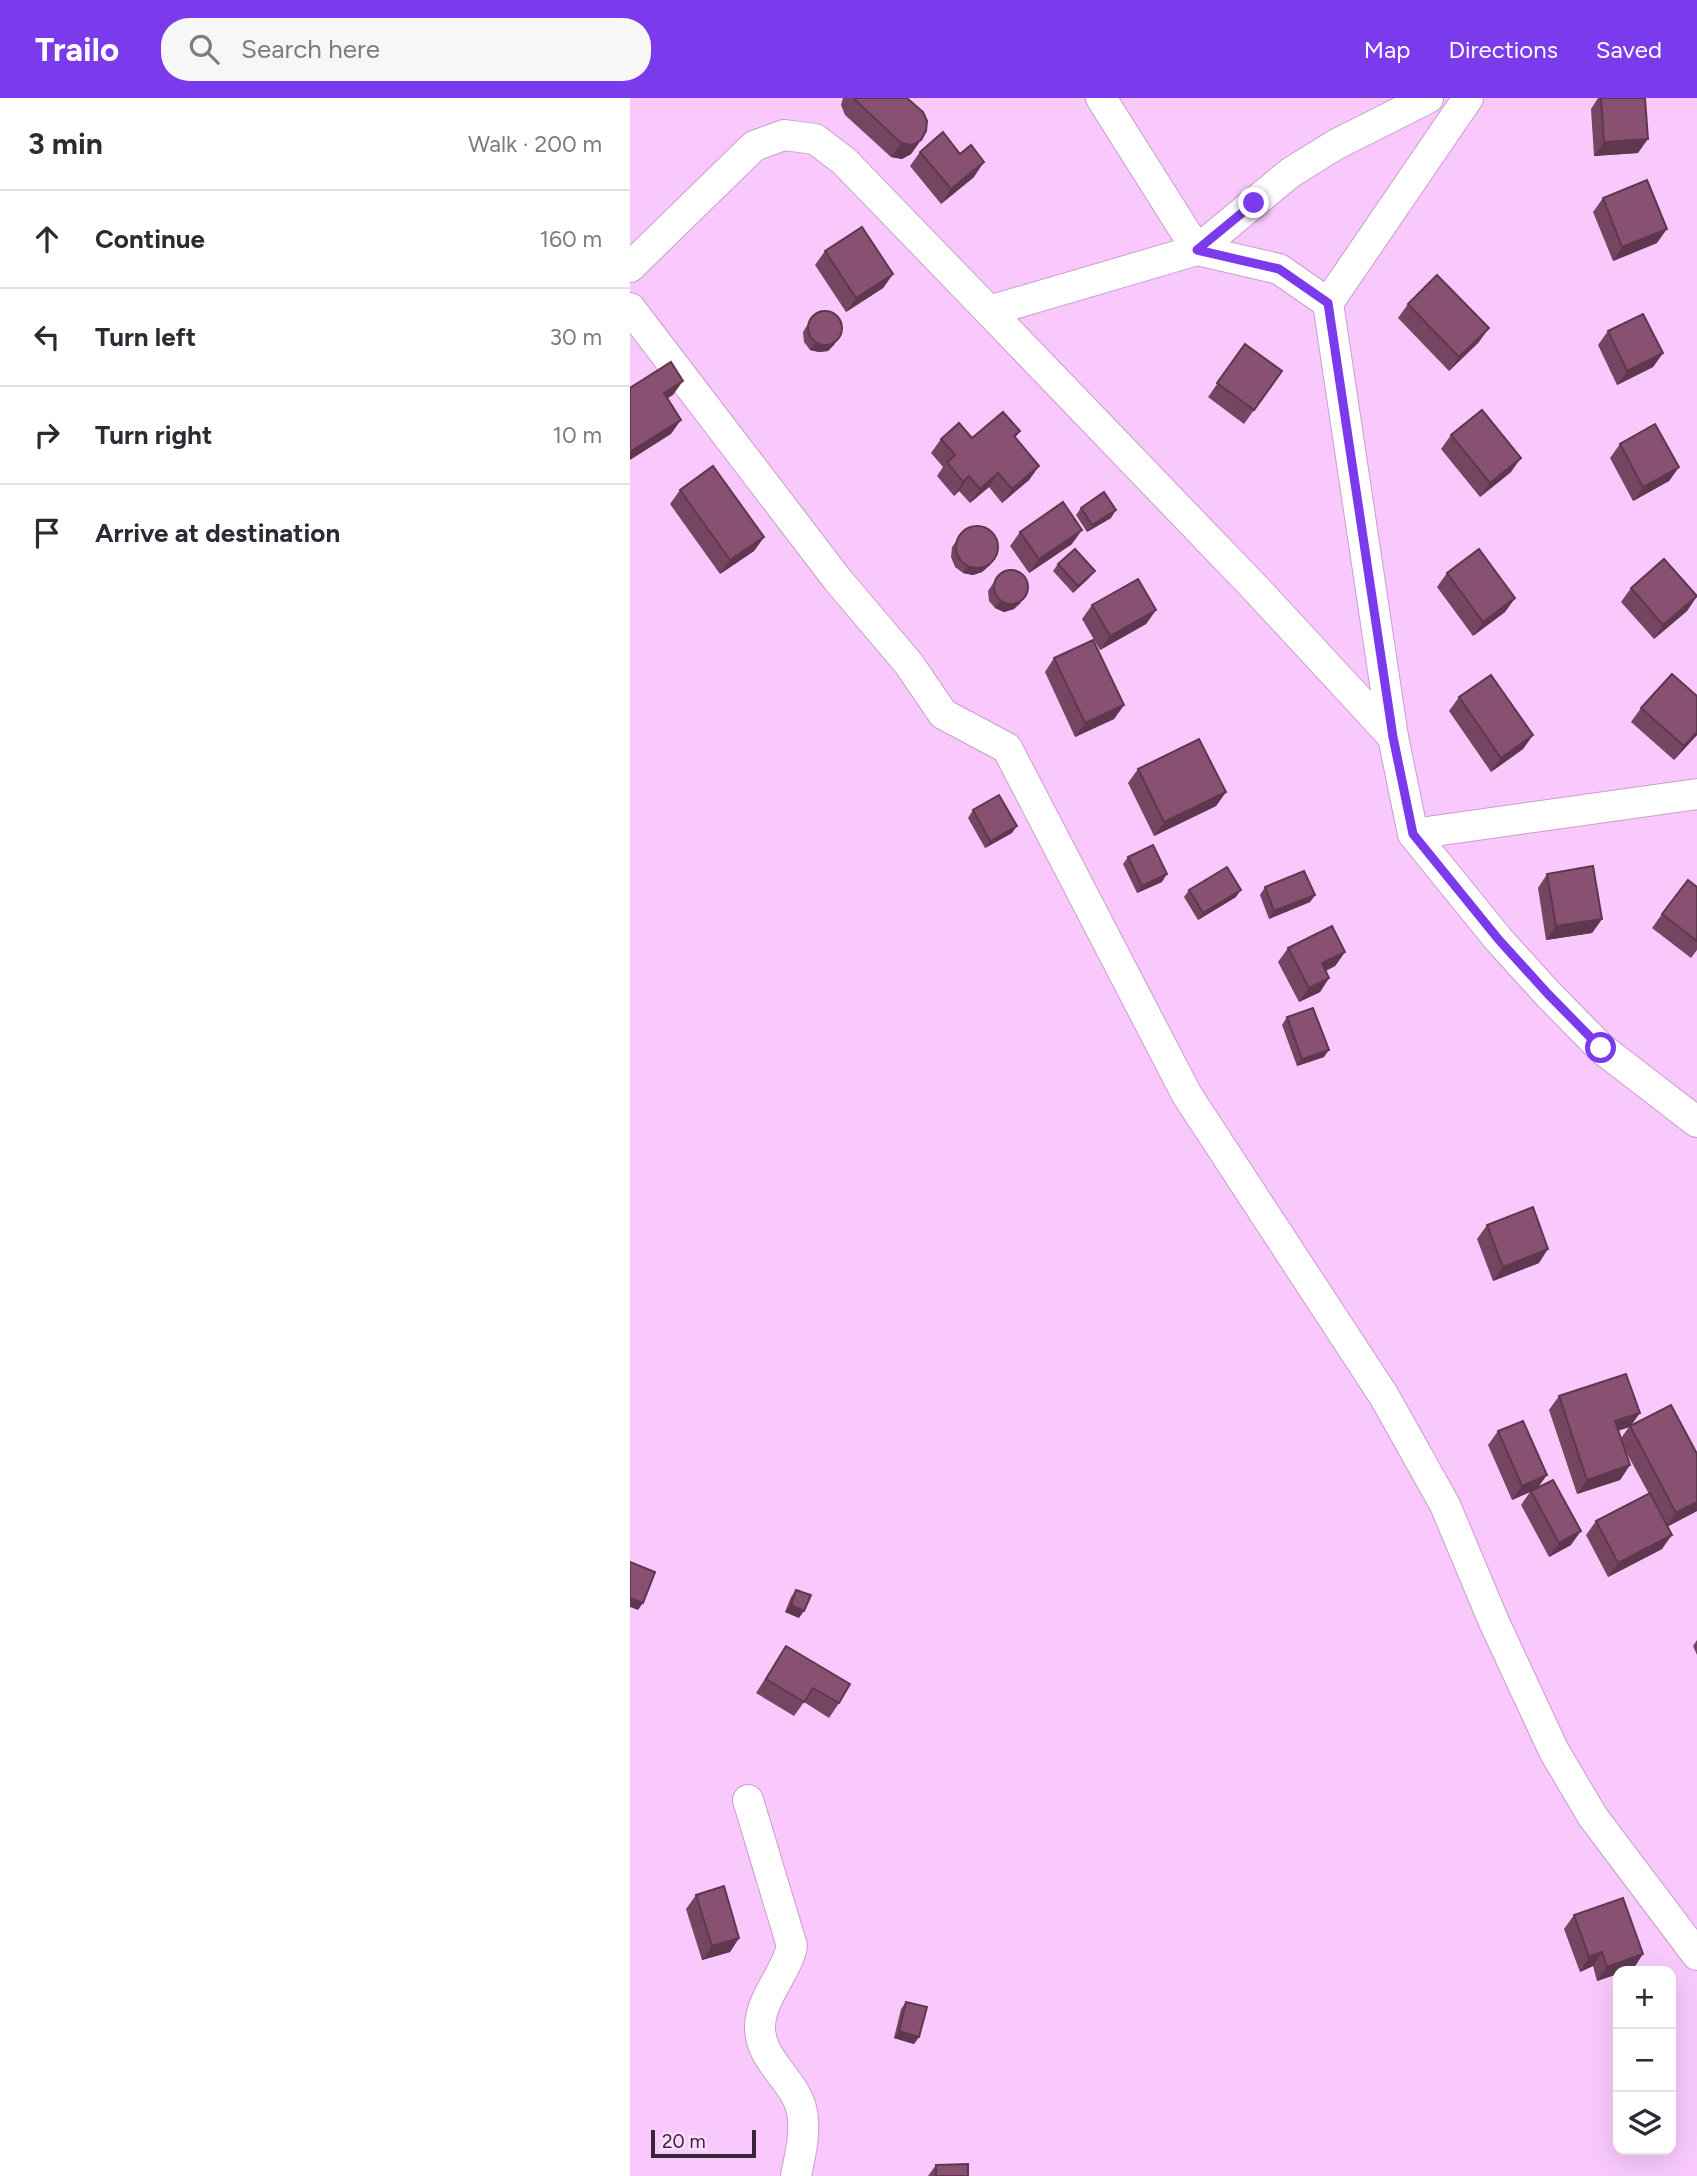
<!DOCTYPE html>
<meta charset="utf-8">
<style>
:root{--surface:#fff;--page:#f7f7f7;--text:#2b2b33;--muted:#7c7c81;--line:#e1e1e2;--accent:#7c3aed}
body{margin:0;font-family:Figtree,sans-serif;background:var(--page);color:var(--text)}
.controls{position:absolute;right:21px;bottom:21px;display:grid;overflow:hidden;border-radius:14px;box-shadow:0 7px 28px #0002}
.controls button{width:63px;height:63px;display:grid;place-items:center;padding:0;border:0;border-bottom:2px solid var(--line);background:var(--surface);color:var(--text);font:35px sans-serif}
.scale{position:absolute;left:21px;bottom:18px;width:105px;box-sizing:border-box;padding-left:7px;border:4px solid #382539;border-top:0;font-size:19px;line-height:24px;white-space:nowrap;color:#382539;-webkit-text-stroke:5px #fbdefd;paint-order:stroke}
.stop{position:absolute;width:21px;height:21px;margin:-16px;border:5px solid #7c3aed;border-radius:50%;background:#fff}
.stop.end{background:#7c3aed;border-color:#fff;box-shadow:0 2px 7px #0008}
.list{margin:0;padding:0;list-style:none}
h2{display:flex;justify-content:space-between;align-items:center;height:91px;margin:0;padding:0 28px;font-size:30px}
h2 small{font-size:23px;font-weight:400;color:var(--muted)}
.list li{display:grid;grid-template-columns:46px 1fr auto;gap:21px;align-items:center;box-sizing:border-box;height:98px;padding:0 28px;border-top:2px solid var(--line)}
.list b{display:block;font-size:26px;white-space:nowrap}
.list em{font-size:23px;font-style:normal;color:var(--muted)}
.icon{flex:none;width:38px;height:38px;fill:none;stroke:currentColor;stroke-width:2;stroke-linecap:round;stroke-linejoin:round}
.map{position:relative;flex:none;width:1067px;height:2078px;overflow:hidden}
header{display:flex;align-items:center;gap:42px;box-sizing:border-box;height:98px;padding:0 35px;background:var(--accent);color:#fff}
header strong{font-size:33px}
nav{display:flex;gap:38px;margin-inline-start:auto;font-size:24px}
.search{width:490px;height:63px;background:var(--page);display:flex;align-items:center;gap:18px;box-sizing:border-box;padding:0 24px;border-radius:28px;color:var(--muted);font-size:26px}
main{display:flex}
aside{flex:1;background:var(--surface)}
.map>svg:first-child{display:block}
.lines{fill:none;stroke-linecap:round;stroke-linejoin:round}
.street-casing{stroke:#ca9cce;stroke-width:32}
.street{stroke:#fff;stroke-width:30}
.wall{fill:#754561;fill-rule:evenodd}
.shaded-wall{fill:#5f384f}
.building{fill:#885071;stroke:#5f384f;stroke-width:2}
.route{stroke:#7c3aed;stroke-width:9}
</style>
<header>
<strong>Trailo</strong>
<div class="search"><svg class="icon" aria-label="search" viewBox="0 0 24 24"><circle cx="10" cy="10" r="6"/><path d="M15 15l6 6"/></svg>Search here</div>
<nav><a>Map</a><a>Directions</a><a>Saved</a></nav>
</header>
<main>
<aside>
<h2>3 min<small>Walk · 200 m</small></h2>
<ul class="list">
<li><svg class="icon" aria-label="ahead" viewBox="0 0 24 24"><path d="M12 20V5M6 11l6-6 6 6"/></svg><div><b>Continue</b></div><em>160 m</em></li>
<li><svg class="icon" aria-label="left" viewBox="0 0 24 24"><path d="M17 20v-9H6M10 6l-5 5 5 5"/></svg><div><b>Turn left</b></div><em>30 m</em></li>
<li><svg class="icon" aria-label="right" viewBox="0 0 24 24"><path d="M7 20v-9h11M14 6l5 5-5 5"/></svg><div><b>Turn right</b></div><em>10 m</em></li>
<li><svg class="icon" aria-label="arrive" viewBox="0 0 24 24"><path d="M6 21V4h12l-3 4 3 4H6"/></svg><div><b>Arrive at destination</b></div></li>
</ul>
</aside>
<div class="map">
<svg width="1067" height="2078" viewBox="0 0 1067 2078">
<rect width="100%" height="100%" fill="#f9c9fd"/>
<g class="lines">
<defs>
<g id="street">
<path d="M471 0 567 152 660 75 705 47 798 0"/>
<path d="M838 0 698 205 763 639 783 736 869 842 918 896 971 950 1067 1024"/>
<path d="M0 169 124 48 154 37 185 41 214 63 359 213 567 152 649 171 698 205"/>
<path d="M0 210 207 481 279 566 313 616 377 650 557 997 754 1298 815 1407 864 1524 924 1653 963 1719 1067 1857"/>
<path d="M359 213 629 494 763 639"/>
<path d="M783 736 1067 696"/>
<path d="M118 1702 162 1848C156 1876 131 1899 130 1928 129 1963 166 1982 172 2014 176 2034 170 2058 166 2078"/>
</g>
</defs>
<use href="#street" class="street-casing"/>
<use href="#street" class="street"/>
</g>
<g class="wall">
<path d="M213 0H277L291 42 281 56 272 61 261 59 215 17 211 7Z"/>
<path d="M968 0H1015L1008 55 964 58 961 11Z"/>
<path d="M290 54 344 79 311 106 280 68Z"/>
<path d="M973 100 1027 145 983 163 963 114Z"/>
<path d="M195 153 263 176 253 190 216 214 185 167Z"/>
<path d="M778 206 849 244 819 273 768 220Z"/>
<path d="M183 218 205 246 198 253 189 254 180 252 174 244 173 234Z"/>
<path d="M978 233 1033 255 1023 269 987 287 968 247Z"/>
<path d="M615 246 652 273 614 326 578 299Z"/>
<path d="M390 333 385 340 409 368 399 382 372 405 359 389 340 405 329 393 324 398 307 378 313 369 301 355 311 341 342 340Z"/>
<path d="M821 337 881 374 850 399 811 351Z"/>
<path d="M990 346 1049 369 1039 383 1003 403 980 360Z"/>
<path d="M50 392 134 439 124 453 90 476 40 406Z"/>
<path d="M451 410 481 420 457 434 446 417Z"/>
<path d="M333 434 365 460 360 467 352 474 343 477 333 475 325 469 321 459 322 449Z"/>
<path d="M390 434 442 446 399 475 380 448Z"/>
<path d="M428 466 459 480 443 495 423 473Z"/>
<path d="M817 475 885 500 875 514 843 538 807 489Z"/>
<path d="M368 478 391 505 384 511 374 514 365 510 359 503 358 493Z"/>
<path d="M1001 490 1067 498 1057 513 1024 541 991 504Z"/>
<path d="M462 507 526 512 516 526 470 552 452 521Z"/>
<path d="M424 560 494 607 484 621 445 639 415 574Z"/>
<path d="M829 599 903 637 893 651 861 674 819 613Z"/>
<path d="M1011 610 1067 637 1044 662 1001 624Z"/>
<path d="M508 671 596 694 586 708 524 738 498 685Z"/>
<path d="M343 712 382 735 355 750 338 720Z"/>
<path d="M498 759 532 784 507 795 493 766Z"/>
<path d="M917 776 972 821 962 835 916 842 908 790Z"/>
<path d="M635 789 685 797 680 804 639 821 630 797Z"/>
<path d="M1067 789V852L1061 860 1022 830 1032 816Z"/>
<path d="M559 792 606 799 568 822 554 799Z"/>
<path d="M658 850 715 854 705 868 696 873 699 880 690 894 669 904 648 864Z"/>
<path d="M657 919 694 959 667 968 652 927Z"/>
<path d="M857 1127 909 1165 863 1183 847 1141Z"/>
<path d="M929 1298 1001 1328 1067 1413 1037 1429 1032 1451 978 1479 956 1437 966 1423 1019 1396 995 1352 1000 1367 990 1382 947 1396 919 1312ZM999 1329 991 1340 989 1332Z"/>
<path d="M868 1333 909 1389 941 1447 919 1459 891 1407 900 1394 882 1402 858 1347Z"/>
<path d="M166 1492 169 1520 155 1514 161 1499Z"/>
<path d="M1067 1542V1557L1063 1548Z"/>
<path d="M156 1548 209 1605 199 1620 174 1604 164 1618 126 1595Z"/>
<path d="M66 1797 109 1840 100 1854 72 1862 56 1811Z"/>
<path d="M944 1817 1004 1870 967 1883 963 1868 950 1874 934 1831Z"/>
<path d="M276 1904 289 1939 284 1946 264 1940 271 1911Z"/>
<path d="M306 2067 338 2078H298Z"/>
</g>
<g class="shaded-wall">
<path d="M1018 41 1008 55 964 58 974 44Z"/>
<path d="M291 42 281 56 272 61 261 59 271 45Z"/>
<path d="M354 64 344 79 311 106 321 91Z"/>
<path d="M1037 131 1027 145 983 163 992 149Z"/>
<path d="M263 176 253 190 216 214 226 200Z"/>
<path d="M859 230 849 244 819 273 829 259Z"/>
<path d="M211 238 198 253 189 254 180 252 185 244Z"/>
<path d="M1033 255 1023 269 987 287 997 273Z"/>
<path d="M53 283 43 297 24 309 34 295Z"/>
<path d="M51 322 41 336 0 362V354Z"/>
<path d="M891 360 881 374 850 399 860 385Z"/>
<path d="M409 368 399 382 372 405 382 391Z"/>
<path d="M1049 369 1039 383 1003 403 1013 389Z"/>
<path d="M368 375 359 389 340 405 350 391Z"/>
<path d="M339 378 329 393 324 398 333 384Z"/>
<path d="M486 412 481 420 457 434 462 427Z"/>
<path d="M452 432 442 446 399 475 409 461Z"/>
<path d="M134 439 124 453 90 476 100 462Z"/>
<path d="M365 460 360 467 352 474 343 477 333 475 338 467Z"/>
<path d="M465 473 459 480 443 495 448 488Z"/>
<path d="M396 497 384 511 374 514 365 510 370 503Z"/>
<path d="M1067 498 1057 513 1024 541 1033 527Z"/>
<path d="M885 500 875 514 843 538 853 524Z"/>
<path d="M526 512 516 526 470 552 480 538Z"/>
<path d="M494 607 484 621 445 639 455 625Z"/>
<path d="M1067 634V637L1044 662 1054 648Z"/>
<path d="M903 637 893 651 861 674 871 660Z"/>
<path d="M596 694 586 708 524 738 534 724Z"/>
<path d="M387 728 382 735 355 750 360 743Z"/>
<path d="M537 776 532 784 507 795 512 788Z"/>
<path d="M611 792 606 799 568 822 573 815Z"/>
<path d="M685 797 680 804 639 821 644 813Z"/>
<path d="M972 821 962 835 916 842 926 828Z"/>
<path d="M715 854 705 868 682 879 692 865Z"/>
<path d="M699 880 690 894 669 904 679 890Z"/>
<path d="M699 952 694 959 667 968 672 961Z"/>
<path d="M918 1151 909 1165 863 1183 873 1169Z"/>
<path d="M1010 1315 1000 1329 975 1337 985 1323Z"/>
<path d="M1000 1367 990 1382 947 1396 957 1382Z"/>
<path d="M917 1377 907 1391 882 1402 892 1388Z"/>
<path d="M1067 1404V1413L1036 1429 1046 1415Z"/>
<path d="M951 1433 941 1447 919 1459 929 1445Z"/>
<path d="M1042 1437 1032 1451 978 1479 988 1465Z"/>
<path d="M0 1500 13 1505 8 1512 0 1509Z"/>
<path d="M161 1507 174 1513 169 1520 155 1514Z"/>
<path d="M109 1840 100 1854 72 1862 82 1848Z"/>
<path d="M972 1854 963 1868 950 1874 959 1859Z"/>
<path d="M1013 1856 1004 1870 996 1873H988V1876L967 1883 977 1869Z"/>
<path d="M269 1933 289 1939 284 1946 264 1940Z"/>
</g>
<g class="building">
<path d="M224 0H277L293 14 297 23 296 33 291 42 282 47 271 45 225 2Z"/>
<path d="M971 0H1015L1018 41 974 44Z"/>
<path d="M313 34 330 56 341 47 354 64 321 91 290 54Z"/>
<path d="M1017 82 1037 131 992 149 973 100Z"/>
<path d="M232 129 263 176 226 200 195 153Z"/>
<path d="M807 177 859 230 829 259 778 206Z"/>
<circle cx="195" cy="230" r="17"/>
<path d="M1013 216 1033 255 997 273 978 233Z"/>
<path d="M615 246 652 273 624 312 587 285Z"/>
<path d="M41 264 53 283 34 295 51 322 0 354V290Z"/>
<path d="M852 312 891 360 860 385 821 337Z"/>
<path d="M373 314 390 333 384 338 409 368 382 391 368 375 350 391 339 378 333 384 317 364 325 357 311 341 329 325 342 340Z"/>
<path d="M1025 326 1049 369 1013 389 990 346Z"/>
<path d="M83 368 134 439 100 462 50 392Z"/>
<path d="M474 394 486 412 462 427 451 410Z"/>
<path d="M433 404 452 432 409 461 390 434Z"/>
<circle cx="347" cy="449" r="21"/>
<path d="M445 451 465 473 448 488 428 466Z"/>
<path d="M849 451 885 500 853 524 817 475Z"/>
<path d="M1034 461 1067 498 1033 527 1001 490Z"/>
<circle cx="381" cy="489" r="17"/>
<path d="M508 481 526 512 480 538 462 507Z"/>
<path d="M463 542 494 607 455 625 424 560Z"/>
<path d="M1042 576 1067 598V634L1054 648 1011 610Z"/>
<path d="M861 577 903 637 871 660 829 599Z"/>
<path d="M569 641 596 694 534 724 508 671Z"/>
<path d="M369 697 387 728 360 743 343 712Z"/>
<path d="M523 747 537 776 512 788 498 759Z"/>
<path d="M963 768 972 821 926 828 917 776Z"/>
<path d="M597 769 611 792 573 815 559 792Z"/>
<path d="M674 773 685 797 644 813 635 789Z"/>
<path d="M1058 782 1067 789V843L1032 816Z"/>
<path d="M702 828 715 854 692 865 699 880 679 890 658 850Z"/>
<path d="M683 910 699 952 672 961 657 919Z"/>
<path d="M903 1109 918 1151 873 1169 857 1127Z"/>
<path d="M996 1276 1010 1315 985 1323 1000 1367 957 1382 929 1298Z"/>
<path d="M1041 1307 1067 1356V1404L1046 1415 1000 1328Z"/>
<path d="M893 1323 917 1377 892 1388 868 1333Z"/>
<path d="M923 1382 951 1433 929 1445 901 1393Z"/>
<path d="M1020 1395 1042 1437 988 1465 966 1423Z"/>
<path d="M0 1464 25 1474 13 1505 0 1500Z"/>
<path d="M166 1492 181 1497 174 1513 161 1507Z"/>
<path d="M156 1548 220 1586 209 1605 183 1590 174 1604 136 1581Z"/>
<path d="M94 1788 109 1840 82 1848 66 1797Z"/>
<path d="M993 1800 1013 1856 977 1869 972 1854 959 1859 944 1817Z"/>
<path d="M276 1904 297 1909 289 1939 269 1933Z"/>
<path d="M338 2066V2078H306V2067Z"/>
</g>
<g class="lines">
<path class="route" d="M624 105 567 152 649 171 698 205 763 639 783 736 869 842 918 896 971 950"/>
</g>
</svg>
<div class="controls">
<button>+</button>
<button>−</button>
<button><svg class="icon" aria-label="layers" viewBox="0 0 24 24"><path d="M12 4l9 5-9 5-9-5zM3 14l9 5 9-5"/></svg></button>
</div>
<div class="scale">20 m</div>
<div class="stop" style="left:971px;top:950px"></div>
<div class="stop end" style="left:624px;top:105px"></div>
</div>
</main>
